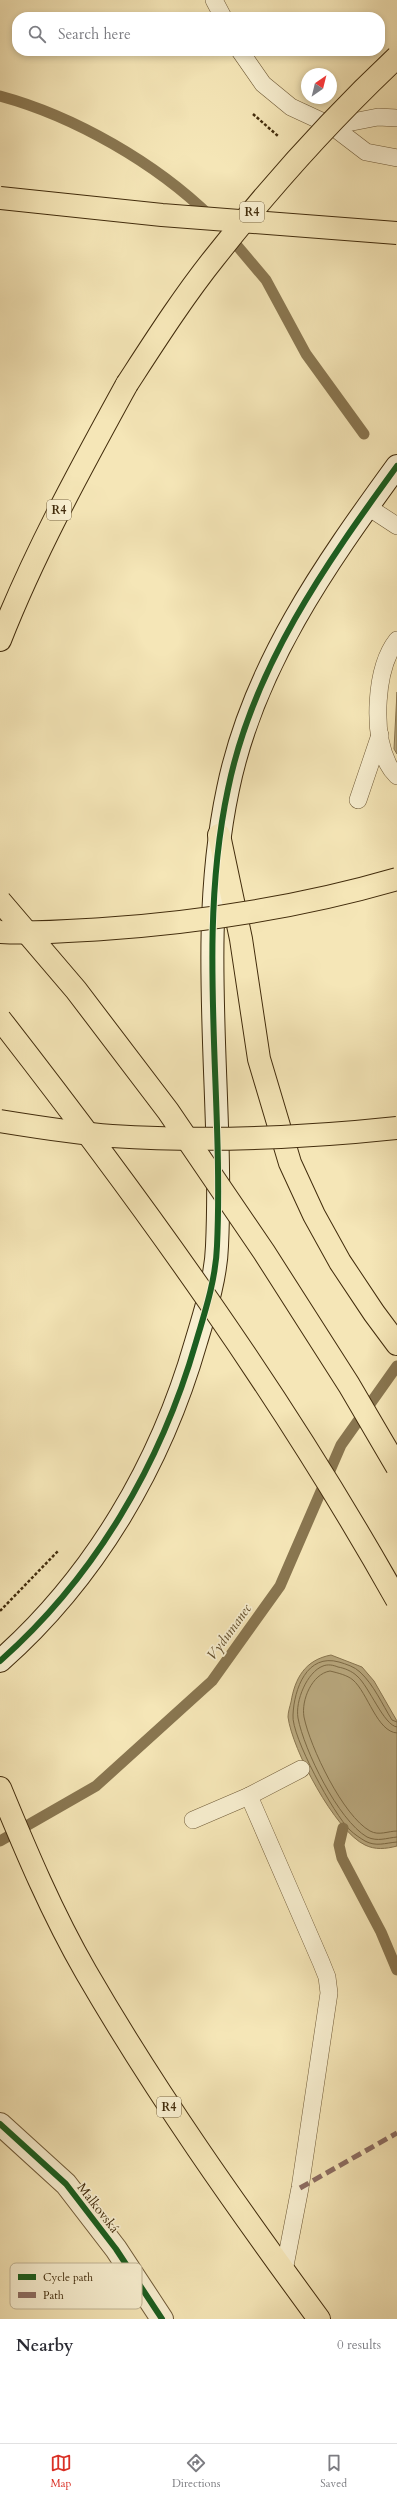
<!DOCTYPE html>
<meta charset="utf-8">
<style>
:root{--surface:#fff;--page:#f7f7f7;--text:#2b2b33;--muted:#7c7c81;--line:#e1e1e2;--accent:#d93025}
body{margin:0;font-family:Cardo,serif;background:var(--page);color:var(--text)}
.compass{position:absolute;left:301px;top:68px;width:36px;height:36px;border-radius:50%;background:var(--surface);box-shadow:0 2px 6px #0003;rotate:35deg}
.list{margin:0;padding:0;list-style:none}
h2{display:flex;justify-content:space-between;align-items:center;height:52px;margin:0;padding:0 16px;font-size:17px}
h2 small{font-size:13px;font-weight:400;color:var(--muted)}
.icon{flex:none;width:22px;height:22px;fill:none;stroke:currentColor;stroke-width:2;stroke-linecap:round;stroke-linejoin:round}
.map{position:relative;flex:none;width:397px;height:2319px;overflow:hidden}
.search{position:absolute;background:var(--surface);box-shadow:0 2px 6px #0003;left:12px;right:12px;top:12px;height:44px;display:flex;align-items:center;gap:10px;box-sizing:border-box;padding:0 14px;border-radius:16px;color:var(--muted);font-size:15px}
.sheet{height:124px;background:var(--surface)}
nav{display:flex;justify-content:space-around;align-items:center;box-sizing:border-box;height:56px;border-top:1px solid var(--line);background:var(--surface);font-size:11px;color:var(--muted)}
nav a{display:grid;justify-items:center;gap:2px}
nav .on{color:var(--accent)}
.map>svg:first-child{display:block}
.water{fill:#b8a77d;stroke:#897650}
.lines{fill:none;stroke-linecap:round;stroke-linejoin:round}
.shore{stroke:#7d6a44;stroke-width:1}
.stream{stroke:#897650;stroke-width:11}
.lane-casing{stroke:#6f5a37;stroke-width:18}
.street-casing{stroke:#6f5a37;stroke-width:24}
.secondary-casing{stroke:#422c0c;stroke-width:24}
.highway-casing{stroke:#422c0c;stroke-width:24}
.path{stroke:#422c0c;stroke-width:2.5;stroke-dasharray:3 2;stroke-linecap:butt}
.lane{stroke:#f8efd0;stroke-width:17}
.street{stroke:#f8efd0;stroke-width:22}
.secondary{stroke:#f8efd0;stroke-width:22}
.highway{stroke:#f5e6b7;stroke-width:22}
.highway-bridge-casing{stroke:#422c0c;stroke-width:24;stroke-linecap:butt}
.highway-bridge{stroke:#f5e6b7;stroke-width:22}
.quiet{stroke:#8d6e63;stroke-width:5;stroke-dasharray:10 5;stroke-linecap:butt}
.cycleway-casing{stroke:#f8efd0;stroke-width:8}
.cycleway{stroke:#1b5e20;stroke-width:6}
.labels{text-anchor:middle;dominant-baseline:central;stroke-width:3.5;stroke-linejoin:round;paint-order:stroke}
.shield{fill:#f8efd0;stroke:#796647;stroke-width:1}
.shield-label{font-size:12px;font-weight:bold;fill:#422c0c}
.street-label{font-size:13px;fill:#422c0c;stroke:#f8efd0}
.water-label{font-size:14px;font-style:italic;fill:#65512e;stroke:#f8efd0}
.key{fill:#f8efd0;stroke:#c1b495;stroke-width:1}
.key-label{font-size:11px;fill:#422c0c}
</style>
<div class="map">
<svg width="397" height="2319" viewBox="0 0 397 2319">
<rect width="100%" height="100%" fill="#f5e6b7"/>
<filter id="stains"><feTurbulence type="fractalNoise" baseFrequency=".005" numOctaves="4"/><feColorMatrix values="0 0 0 0 .2 0 0 0 0 .09 0 0 0 0 .02 0 0 0 .5 -.17"/></filter>
<radialGradient id="worn" r=".72"><stop offset=".6" stop-color="#630" stop-opacity="0"/><stop offset="1" stop-color="#630" stop-opacity=".3"/></radialGradient>
<g class="water">
<path d="M397 692V754L394 749Z"/>
<path d="M331 1655 362 1667 374 1681 397 1721V1846C386 1849 375 1850 365 1845 335 1831 292 1749 288 1717 288 1712 290 1706 291 1702 295 1678 305 1660 331 1655Z"/>
</g>
<g class="lines">
<g class="shore">
<path d="M397 1722 392 1720C382 1704 374 1685 360 1672 355 1667 346 1664 339 1662 307 1653 294 1689 293 1715 291 1736 334 1815 350 1830 354 1834 360 1838 365 1841 376 1847 385 1843 397 1842"/>
<path d="M397 1727C384 1726 369 1686 357 1676 352 1671 344 1668 338 1667 333 1665 328 1664 323 1666 307 1672 295 1701 298 1718 304 1750 338 1820 367 1837 378 1842 386 1838 397 1837"/>
<path d="M397 1733C377 1732 368 1693 353 1680 347 1675 338 1673 330 1671 312 1674 301 1700 304 1717 310 1747 343 1816 370 1831 379 1836 388 1831 397 1831"/>
</g>
<g class="stream">
<path d="M0 96C74 116 156 163 211 217"/>
<path d="M228 235 266 280 306 354 364 434"/>
<path d="M343 1828 339 1845 342 1858 381 1932 397 1970"/>
<path d="M0 1841 96 1786 212 1681 280 1586 341 1445 397 1366"/>
</g>
<defs>
<g id="lane">
<path d="M214 0 223 17"/>
<path d="M240 51 263 84 291 107 332 126 366 152 397 158"/>
<path d="M332 126 378 117 397 118"/>
<path d="M368 507 397 526"/>
<path d="M397 640C375 668 372 732 388 764 390 768 394 773 397 776"/>
<path d="M358 800 380 735"/>
<path d="M249 1796 321 1962 327 1977 329 1993 300 2188 284 2271"/>
<path d="M193 1820 249 1796 301 1769"/>
</g>
<path id="street" d="M0 2124 66 2184 116 2249 162 2319"/>
<path id="secondary" d="M0 1661C95 1577 161 1464 196 1342 205 1312 216 1278 217 1246 224 1094 196 939 228 789 253 667 325 565 397 466"/>
<g id="highway">
<path d="M0 640C35 551 81 468 127 384"/>
<path d="M219 835 241 939 259 1059 290 1163 314 1215 340 1262 374 1313 397 1344"/>
<path d="M0 1788C26 1851 52 1913 86 1972 156 2093 236 2206 319 2319"/>
</g>
</defs>
<use href="#lane" class="lane-casing"/>
<use href="#street" class="street-casing"/>
<use href="#secondary" class="secondary-casing"/>
<use href="#highway" class="highway-casing"/>
<g class="path">
<path d="M253 114 278 136"/>
<path d="M0 1611 59 1550"/>
</g>
<use href="#lane" class="lane"/>
<use href="#street" class="street"/>
<use href="#secondary" class="secondary"/>
<use href="#highway" class="highway"/>
<defs>
<g id="highway-bridge">
<path d="M0 198 162 215 397 233"/>
<path d="M127 384C155 341 183 297 215 257 271 186 331 119 397 57"/>
<path d="M0 901 76 990 168 1111 264 1252 349 1385 397 1467"/>
<path d="M0 932C34 934 69 931 103 929 203 922 301 907 397 879"/>
<path d="M0 1019C144 1204 282 1395 397 1600"/>
<path d="M0 1121C37 1127 74 1133 112 1136 206 1142 303 1138 397 1128"/>
</g>
</defs>
<use href="#highway-bridge" class="highway-bridge-casing"/>
<use href="#highway-bridge" class="highway-bridge"/>
<path class="quiet" d="M300 2188 397 2133"/>
<defs>
<g id="cycleway">
<path d="M0 1661C95 1577 161 1464 196 1342 205 1312 216 1278 217 1246 224 1094 196 939 228 789 253 667 325 565 397 466"/>
<path d="M0 2124 66 2184 116 2249 162 2319"/>
</g>
</defs>
<use href="#cycleway" class="cycleway-casing"/>
<use href="#cycleway" class="cycleway"/>
</g>
<g class="labels">
<g class="shield">
<rect x="240" y="202" width="24" height="20" rx="3"/>
<rect x="47" y="500" width="24" height="20" rx="3"/>
<rect x="157" y="2097" width="24" height="20" rx="3"/>
</g>
<g class="shield-label">
<text x="252" y="212">R4</text>
<text x="59" y="510">R4</text>
<text x="169" y="2107">R4</text>
</g>
<g class="street-label">
<text transform="translate(98 2208) rotate(52)">Malkovská</text>
</g>
<g class="water-label">
<text transform="translate(229 1632) rotate(-54)">Vydumanec</text>
</g>
</g>
<rect x="10" y="2263" width="132" height="46" rx="6" class="key"/>
<rect x="18" y="2274" width="18" height="6" fill="#1b5e20"/>
<rect x="18" y="2292" width="18" height="6" fill="#8d6e63"/>
<g class="key-label">
<text x="43" y="2281">Cycle path</text>
<text x="43" y="2299">Path</text>
</g>
<rect width="100%" height="100%" filter="url(#stains)"/>
<rect width="100%" height="100%" fill="url(#worn)"/>
</svg>
<svg class="compass" viewBox="-18 -18 36 36"><path d="M0-13l5 13h-10z" fill="#e53935"/><path d="M0 13l5-13h-10z" fill="#7c7c81"/></svg>
<div class="search"><svg class="icon" aria-label="search" viewBox="0 0 24 24"><circle cx="10" cy="10" r="6"/><path d="M15 15l6 6"/></svg>Search here</div>
</div>
<section class="sheet">
<h2>Nearby<small>0 results</small></h2>
<ul class="list">
</ul>
</section>
<nav>
<a class="on"><svg class="icon" aria-label="map" viewBox="0 0 24 24"><path d="M3 6l6-2 6 2 6-2v14l-6 2-6-2-6 2zM9 4v14M15 6v14"/></svg>Map</a>
<a><svg class="icon" aria-label="directions" viewBox="0 0 24 24"><path d="M12 3l9 9-9 9-9-9zM9 14v-3h6M13 9l2 2-2 2"/></svg>Directions</a>
<a><svg class="icon" aria-label="saved" viewBox="0 0 24 24"><path d="M7 4h10v16l-5-4-5 4z"/></svg>Saved</a>
</nav>
